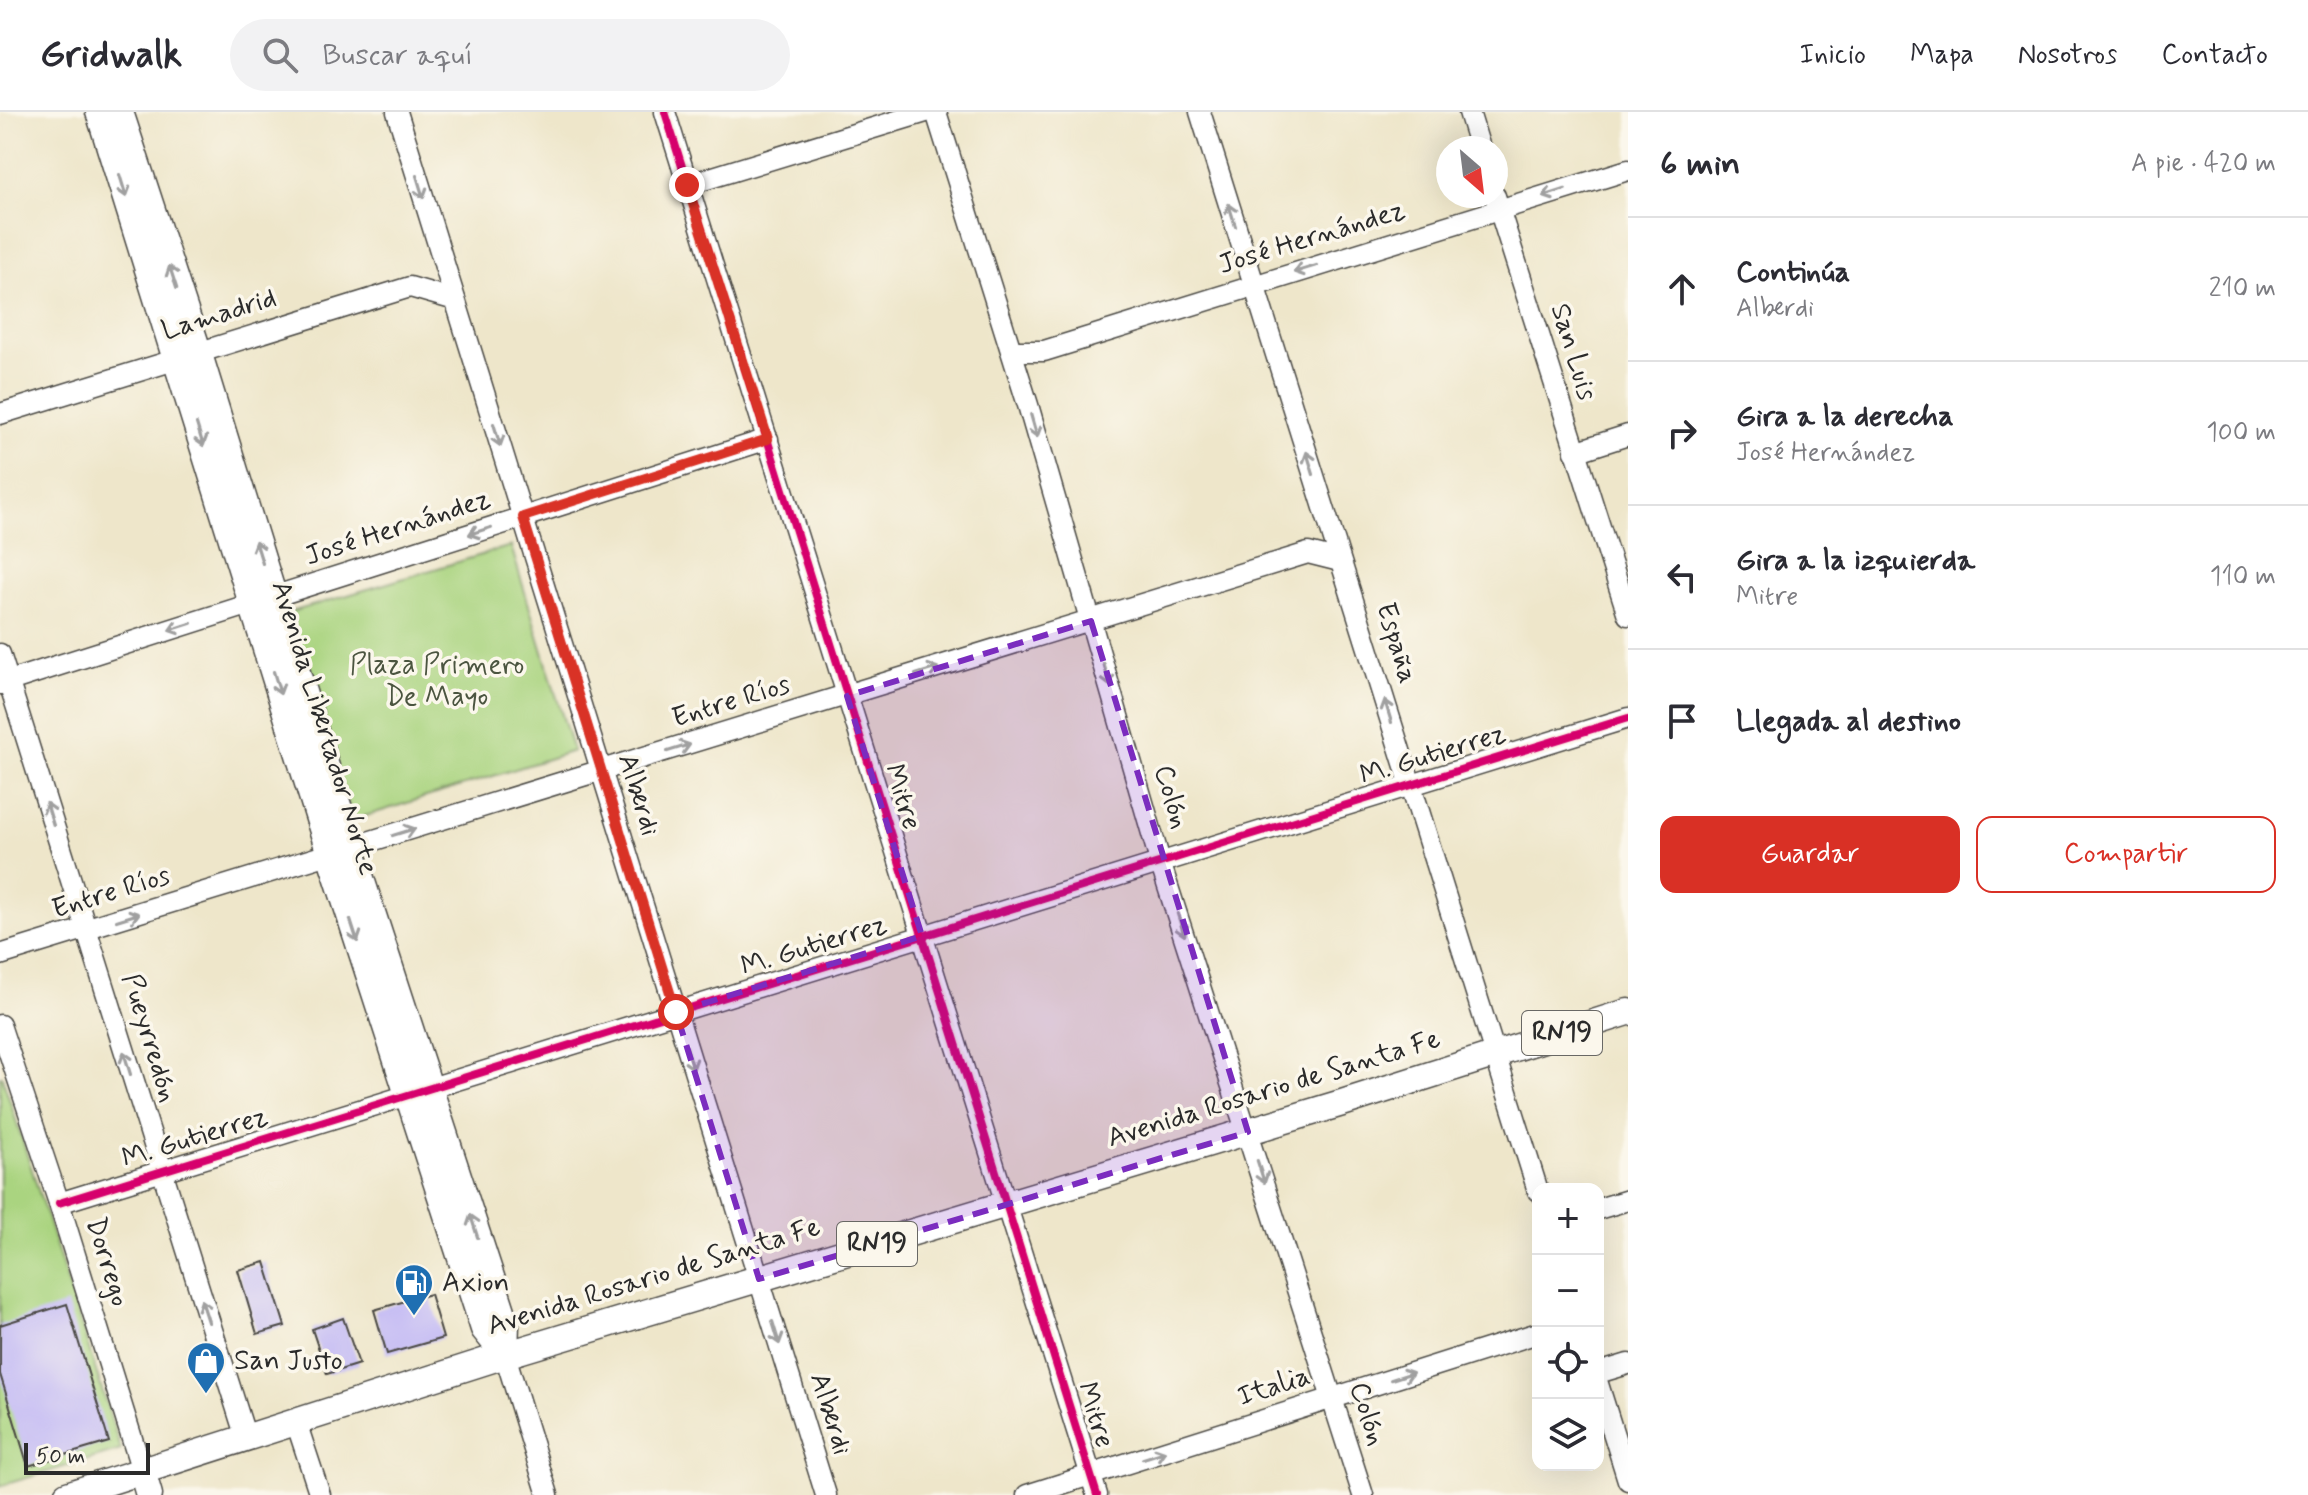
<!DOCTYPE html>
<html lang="es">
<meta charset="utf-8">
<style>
:root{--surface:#fff;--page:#f2f2f3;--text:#2b2b33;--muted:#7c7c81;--line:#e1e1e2;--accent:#d93025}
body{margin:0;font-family:Mynerve,sans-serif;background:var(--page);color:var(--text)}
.controls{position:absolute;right:24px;bottom:24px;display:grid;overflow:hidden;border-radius:16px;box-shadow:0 8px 32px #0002}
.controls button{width:72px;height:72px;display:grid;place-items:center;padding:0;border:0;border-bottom:2px solid var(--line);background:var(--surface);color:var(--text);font:40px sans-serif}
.compass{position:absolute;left:1436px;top:24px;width:72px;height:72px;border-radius:50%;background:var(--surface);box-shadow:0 8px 32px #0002;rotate:152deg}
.scale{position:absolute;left:24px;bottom:20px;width:126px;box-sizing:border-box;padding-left:8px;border:4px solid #2b2b2b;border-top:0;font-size:22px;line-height:28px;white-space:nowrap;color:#2b2b2b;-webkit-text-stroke:6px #fbf7ec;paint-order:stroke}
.stop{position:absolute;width:24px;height:24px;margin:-18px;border:6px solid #d93025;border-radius:50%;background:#fff}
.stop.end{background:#d93025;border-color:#fff;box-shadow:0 2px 8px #0008}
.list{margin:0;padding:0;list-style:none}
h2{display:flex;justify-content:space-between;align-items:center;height:104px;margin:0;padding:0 32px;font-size:34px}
h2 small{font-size:26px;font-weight:400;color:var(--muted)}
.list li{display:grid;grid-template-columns:52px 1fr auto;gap:24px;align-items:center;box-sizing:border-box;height:144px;padding:0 32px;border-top:2px solid var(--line)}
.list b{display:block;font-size:30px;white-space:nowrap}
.list p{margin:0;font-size:26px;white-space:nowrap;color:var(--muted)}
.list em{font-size:26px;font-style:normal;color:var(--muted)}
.actions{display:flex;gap:16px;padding:24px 32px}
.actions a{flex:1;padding:18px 0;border:2px solid var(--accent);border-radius:16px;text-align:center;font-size:28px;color:var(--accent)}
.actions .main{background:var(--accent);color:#fff}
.icon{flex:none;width:44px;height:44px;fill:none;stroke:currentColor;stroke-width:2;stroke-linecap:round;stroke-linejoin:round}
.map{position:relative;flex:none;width:1628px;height:1383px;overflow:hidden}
header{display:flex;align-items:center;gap:48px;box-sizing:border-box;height:112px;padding:0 40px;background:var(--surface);border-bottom:2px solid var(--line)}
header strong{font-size:38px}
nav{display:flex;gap:44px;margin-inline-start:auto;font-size:28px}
.search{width:560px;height:72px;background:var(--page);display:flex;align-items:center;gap:20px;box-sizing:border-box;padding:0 28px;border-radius:44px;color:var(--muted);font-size:30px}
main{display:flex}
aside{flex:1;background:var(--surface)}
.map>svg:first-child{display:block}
.green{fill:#aad480;stroke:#6a8056;stroke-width:2}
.building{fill:#c3baf4}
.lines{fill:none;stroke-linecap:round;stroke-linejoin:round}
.minor-casing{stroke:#484743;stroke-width:23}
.major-casing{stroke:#484743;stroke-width:29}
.minor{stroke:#fff;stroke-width:20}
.major{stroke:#fff;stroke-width:26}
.cycleway-casing{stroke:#fbf7ec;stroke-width:13}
.cycleway{stroke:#d6006c;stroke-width:8}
.oneway{stroke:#a0a0a0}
.route{stroke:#d93025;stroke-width:10}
.marked{fill:#7b2cbf;fill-opacity:0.2;stroke:#7b2cbf;stroke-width:6;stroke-dasharray:16 10;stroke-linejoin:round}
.labels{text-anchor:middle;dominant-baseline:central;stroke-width:7;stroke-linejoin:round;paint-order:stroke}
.shield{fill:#fbf7ec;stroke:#696865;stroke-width:2}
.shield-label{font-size:26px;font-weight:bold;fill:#2b2b2b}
.street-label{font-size:28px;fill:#2b2b2b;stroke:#fbf7ec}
.park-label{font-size:28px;fill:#4b5540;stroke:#fbf7ec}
.poi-label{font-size:28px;fill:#2b2b2b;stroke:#fbf7ec;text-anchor:start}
</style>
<header>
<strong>Gridwalk</strong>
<div class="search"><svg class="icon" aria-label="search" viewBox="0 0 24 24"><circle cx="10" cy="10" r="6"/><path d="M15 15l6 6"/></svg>Buscar aquí</div>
<nav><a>Inicio</a><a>Mapa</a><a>Nosotros</a><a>Contacto</a></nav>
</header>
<main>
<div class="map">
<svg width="1628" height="1383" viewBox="0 0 1628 1383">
<rect width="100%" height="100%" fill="#fbf7ec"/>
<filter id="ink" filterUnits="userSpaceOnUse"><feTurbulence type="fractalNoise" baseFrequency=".0125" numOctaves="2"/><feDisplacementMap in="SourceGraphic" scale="16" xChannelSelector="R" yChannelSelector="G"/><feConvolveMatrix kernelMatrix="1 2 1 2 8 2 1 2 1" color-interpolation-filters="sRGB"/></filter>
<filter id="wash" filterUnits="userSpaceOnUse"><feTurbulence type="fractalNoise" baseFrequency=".006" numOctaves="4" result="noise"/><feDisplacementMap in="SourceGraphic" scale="32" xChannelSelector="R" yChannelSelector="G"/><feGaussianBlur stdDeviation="1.8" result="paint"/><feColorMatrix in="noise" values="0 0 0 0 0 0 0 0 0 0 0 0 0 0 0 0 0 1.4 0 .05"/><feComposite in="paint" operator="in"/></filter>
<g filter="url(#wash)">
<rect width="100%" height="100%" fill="#eee6ca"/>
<g class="green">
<path d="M511 434 573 639 353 708 288 501Z"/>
<path d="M0 964H2L121 1338 0 1374Z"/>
</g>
<g id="blocks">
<g class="building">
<path d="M265 1150 285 1214 257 1222 238 1158Z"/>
<path d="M430 1182 443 1226 387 1242 374 1198Z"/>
<path d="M67 1192 109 1330 28 1354 0 1262V1213Z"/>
<path d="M343 1206 359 1252 327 1262 312 1217Z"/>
</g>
</g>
</g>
<g filter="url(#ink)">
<use href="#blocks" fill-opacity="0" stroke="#484743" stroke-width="2"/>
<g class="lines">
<defs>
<g id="minor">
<path d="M397 0 826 1383"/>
<path d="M665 0 1097 1383"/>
<path d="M936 0 1028 293 1162 756 1363 1383"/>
<path d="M1200 0 1538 1079"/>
<path d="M1469 0 1480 36"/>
<path d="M687 73 926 0"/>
<path d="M1495 84 1628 503"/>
<path d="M1012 239H1044L1628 58"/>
<path d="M0 302 410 175 455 188"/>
<path d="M1575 340 1628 323"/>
<path d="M0 542 246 1326"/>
<path d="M0 572 768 327"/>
<path d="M0 843 1308 441 1340 449"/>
<path d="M0 913 59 1091 142 1359"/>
<path d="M59 1091 1628 606"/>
<path d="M1598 1097 1628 1088"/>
<path d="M505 1243 548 1383"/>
<path d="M1598 1261 1628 1252"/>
<path d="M1598 1272 1628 1368"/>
<path d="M296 1310 320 1383"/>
<path d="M1027 1383 1538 1221"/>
</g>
<g id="major">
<path d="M99 0 330 742 484 1217 505 1243"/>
<path d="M120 0 198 239 351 736 506 1211 505 1243"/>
<path d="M142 1359 149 1383"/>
<path d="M67 1383 505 1243 1342 991 1628 900"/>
</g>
</defs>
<use href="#minor" class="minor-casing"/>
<use href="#major" class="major-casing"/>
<use href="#minor" class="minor"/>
<use href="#major" class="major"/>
<defs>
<g id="cycleway">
<path d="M665 0 1097 1383"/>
<path d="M59 1091 1628 606"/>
</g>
</defs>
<use href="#cycleway" class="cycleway-casing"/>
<use href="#cycleway" class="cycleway"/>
</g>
<defs><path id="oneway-shaft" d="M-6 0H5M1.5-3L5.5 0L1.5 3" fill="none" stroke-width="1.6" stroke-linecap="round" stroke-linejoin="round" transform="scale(2)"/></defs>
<g class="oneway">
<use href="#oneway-shaft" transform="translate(123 74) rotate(73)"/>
<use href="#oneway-shaft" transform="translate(420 75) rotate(73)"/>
<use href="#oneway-shaft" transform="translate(1554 81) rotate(162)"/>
<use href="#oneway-shaft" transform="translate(1232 103) rotate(-107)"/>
<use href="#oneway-shaft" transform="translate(1305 157) rotate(163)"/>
<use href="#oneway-shaft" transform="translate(173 165) rotate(-108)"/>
<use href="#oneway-shaft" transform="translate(1034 314) rotate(74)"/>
<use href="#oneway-shaft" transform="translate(200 323) rotate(73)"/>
<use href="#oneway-shaft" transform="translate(497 323) rotate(73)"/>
<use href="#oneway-shaft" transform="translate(1310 351) rotate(-107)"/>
<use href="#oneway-shaft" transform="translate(480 419) rotate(162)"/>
<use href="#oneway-shaft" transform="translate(259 440) rotate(-107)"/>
<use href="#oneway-shaft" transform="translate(180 515) rotate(162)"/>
<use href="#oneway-shaft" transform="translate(927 559) rotate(-17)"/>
<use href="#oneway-shaft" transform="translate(1107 563) rotate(74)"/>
<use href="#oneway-shaft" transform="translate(277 571) rotate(73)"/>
<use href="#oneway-shaft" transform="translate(1388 599) rotate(-107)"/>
<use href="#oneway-shaft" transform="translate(679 636) rotate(-17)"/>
<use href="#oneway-shaft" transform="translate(50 702) rotate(-107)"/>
<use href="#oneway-shaft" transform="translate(404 720) rotate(-17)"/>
<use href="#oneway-shaft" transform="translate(128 805) rotate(-17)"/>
<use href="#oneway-shaft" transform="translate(1181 813) rotate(72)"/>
<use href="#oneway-shaft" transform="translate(354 819) rotate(72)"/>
<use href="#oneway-shaft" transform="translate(690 946) rotate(73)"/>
<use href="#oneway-shaft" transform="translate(127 951) rotate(-107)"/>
<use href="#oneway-shaft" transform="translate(1261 1060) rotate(72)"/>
<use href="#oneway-shaft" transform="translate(474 1114) rotate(-108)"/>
<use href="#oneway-shaft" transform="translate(205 1199) rotate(-108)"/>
<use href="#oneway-shaft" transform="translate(776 1221) rotate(73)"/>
<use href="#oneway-shaft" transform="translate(1402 1264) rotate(-18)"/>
<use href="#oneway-shaft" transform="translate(1154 1343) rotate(-18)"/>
</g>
</g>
<g class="lines" filter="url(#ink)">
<path class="route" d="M676 900 523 405 768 327 687 73"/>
</g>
<path class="marked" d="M1091 509 1248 1020 759 1167 676 900 922 824 847 584Z"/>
<defs>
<symbol id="fuel-pin" viewBox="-11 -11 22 30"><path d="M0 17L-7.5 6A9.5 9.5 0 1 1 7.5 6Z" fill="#1f6fb2" stroke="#fbf7ec"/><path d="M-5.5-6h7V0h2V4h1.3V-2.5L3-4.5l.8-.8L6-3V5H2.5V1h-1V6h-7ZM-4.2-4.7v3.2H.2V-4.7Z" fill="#fff"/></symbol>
<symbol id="shop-pin" viewBox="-11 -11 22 30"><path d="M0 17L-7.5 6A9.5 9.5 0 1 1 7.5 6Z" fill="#1f6fb2" stroke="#fbf7ec"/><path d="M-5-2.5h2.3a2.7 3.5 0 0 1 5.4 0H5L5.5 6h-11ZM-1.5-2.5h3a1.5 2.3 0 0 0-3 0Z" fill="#fff"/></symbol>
</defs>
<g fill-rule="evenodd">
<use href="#fuel-pin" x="392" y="1149" width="44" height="60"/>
<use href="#shop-pin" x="184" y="1227" width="44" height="60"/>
</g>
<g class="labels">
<g class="shield">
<rect x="1522" y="899" width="80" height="44" rx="6"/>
<rect x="837" y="1110" width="80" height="44" rx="6"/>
</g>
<g class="shield-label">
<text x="1562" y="921">RN19</text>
<text x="877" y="1132">RN19</text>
</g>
<g class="street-label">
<text transform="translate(1312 126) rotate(-17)">José Hernández</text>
<text transform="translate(219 203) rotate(-17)">Lamadrid</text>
<text transform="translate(1573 240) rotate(73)">San Luis</text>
<text transform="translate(398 416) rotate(-18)">José Hernández</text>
<text transform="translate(1396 531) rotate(73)">España</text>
<text transform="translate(731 590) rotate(-17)">Entre Ríos</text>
<text transform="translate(324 616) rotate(73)">Avenida Libertador Norte</text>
<text transform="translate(1433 643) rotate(-17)">M. Gutierrez</text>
<text transform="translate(638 683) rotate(73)">Alberdi</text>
<text transform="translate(902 685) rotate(73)">Mitre</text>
<text transform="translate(1171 685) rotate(74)">Colón</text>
<text transform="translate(111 781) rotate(-17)">Entre Ríos</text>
<text transform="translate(814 834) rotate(-17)">M. Gutierrez</text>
<text transform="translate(149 926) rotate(73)">Pueyrredón</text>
<text transform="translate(1274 977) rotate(-17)">Avenida Rosario de Santa Fe</text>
<text transform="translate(195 1026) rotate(-17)">M. Gutierrez</text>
<text transform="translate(107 1150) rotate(73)">Dorrego</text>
<text transform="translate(654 1165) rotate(-17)">Avenida Rosario de Santa Fe</text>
<text transform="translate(1274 1275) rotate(-18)">Italia</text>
<text transform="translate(830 1302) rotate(73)">Alberdi</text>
<text transform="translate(1367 1302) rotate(73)">Colón</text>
<text transform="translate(1095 1303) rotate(73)">Mitre</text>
</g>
<g class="park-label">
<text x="437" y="553">Plaza Primero<tspan x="437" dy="32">De Mayo</tspan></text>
</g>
<g class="poi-label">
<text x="442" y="1171">Axion</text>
<text x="234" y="1249">San Justo</text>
</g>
</g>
</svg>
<div class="controls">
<button>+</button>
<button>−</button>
<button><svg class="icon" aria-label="locate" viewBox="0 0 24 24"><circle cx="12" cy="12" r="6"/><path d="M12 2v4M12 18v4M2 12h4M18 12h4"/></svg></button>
<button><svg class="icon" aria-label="layers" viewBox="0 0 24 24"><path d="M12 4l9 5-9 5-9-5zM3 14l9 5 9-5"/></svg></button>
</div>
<svg class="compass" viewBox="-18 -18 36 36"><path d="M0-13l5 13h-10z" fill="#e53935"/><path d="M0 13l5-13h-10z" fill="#7c7c81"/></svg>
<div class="scale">50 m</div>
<div class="stop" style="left:676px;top:900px"></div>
<div class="stop end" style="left:687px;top:73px"></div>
</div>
<aside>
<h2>6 min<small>A pie · 420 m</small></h2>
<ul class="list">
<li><svg class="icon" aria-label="ahead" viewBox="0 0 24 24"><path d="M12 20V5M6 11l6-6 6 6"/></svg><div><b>Continúa</b><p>Alberdi</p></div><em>210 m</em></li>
<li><svg class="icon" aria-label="right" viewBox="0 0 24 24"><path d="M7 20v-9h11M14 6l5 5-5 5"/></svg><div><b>Gira a la derecha</b><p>José Hernández</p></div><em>100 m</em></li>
<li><svg class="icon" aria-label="left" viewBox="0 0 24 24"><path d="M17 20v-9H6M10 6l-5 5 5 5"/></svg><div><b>Gira a la izquierda</b><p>Mitre</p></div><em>110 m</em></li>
<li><svg class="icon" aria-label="arrive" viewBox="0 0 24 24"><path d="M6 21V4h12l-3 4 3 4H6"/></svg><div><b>Llegada al destino</b></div></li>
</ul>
<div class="actions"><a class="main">Guardar</a><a>Compartir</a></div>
</aside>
</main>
